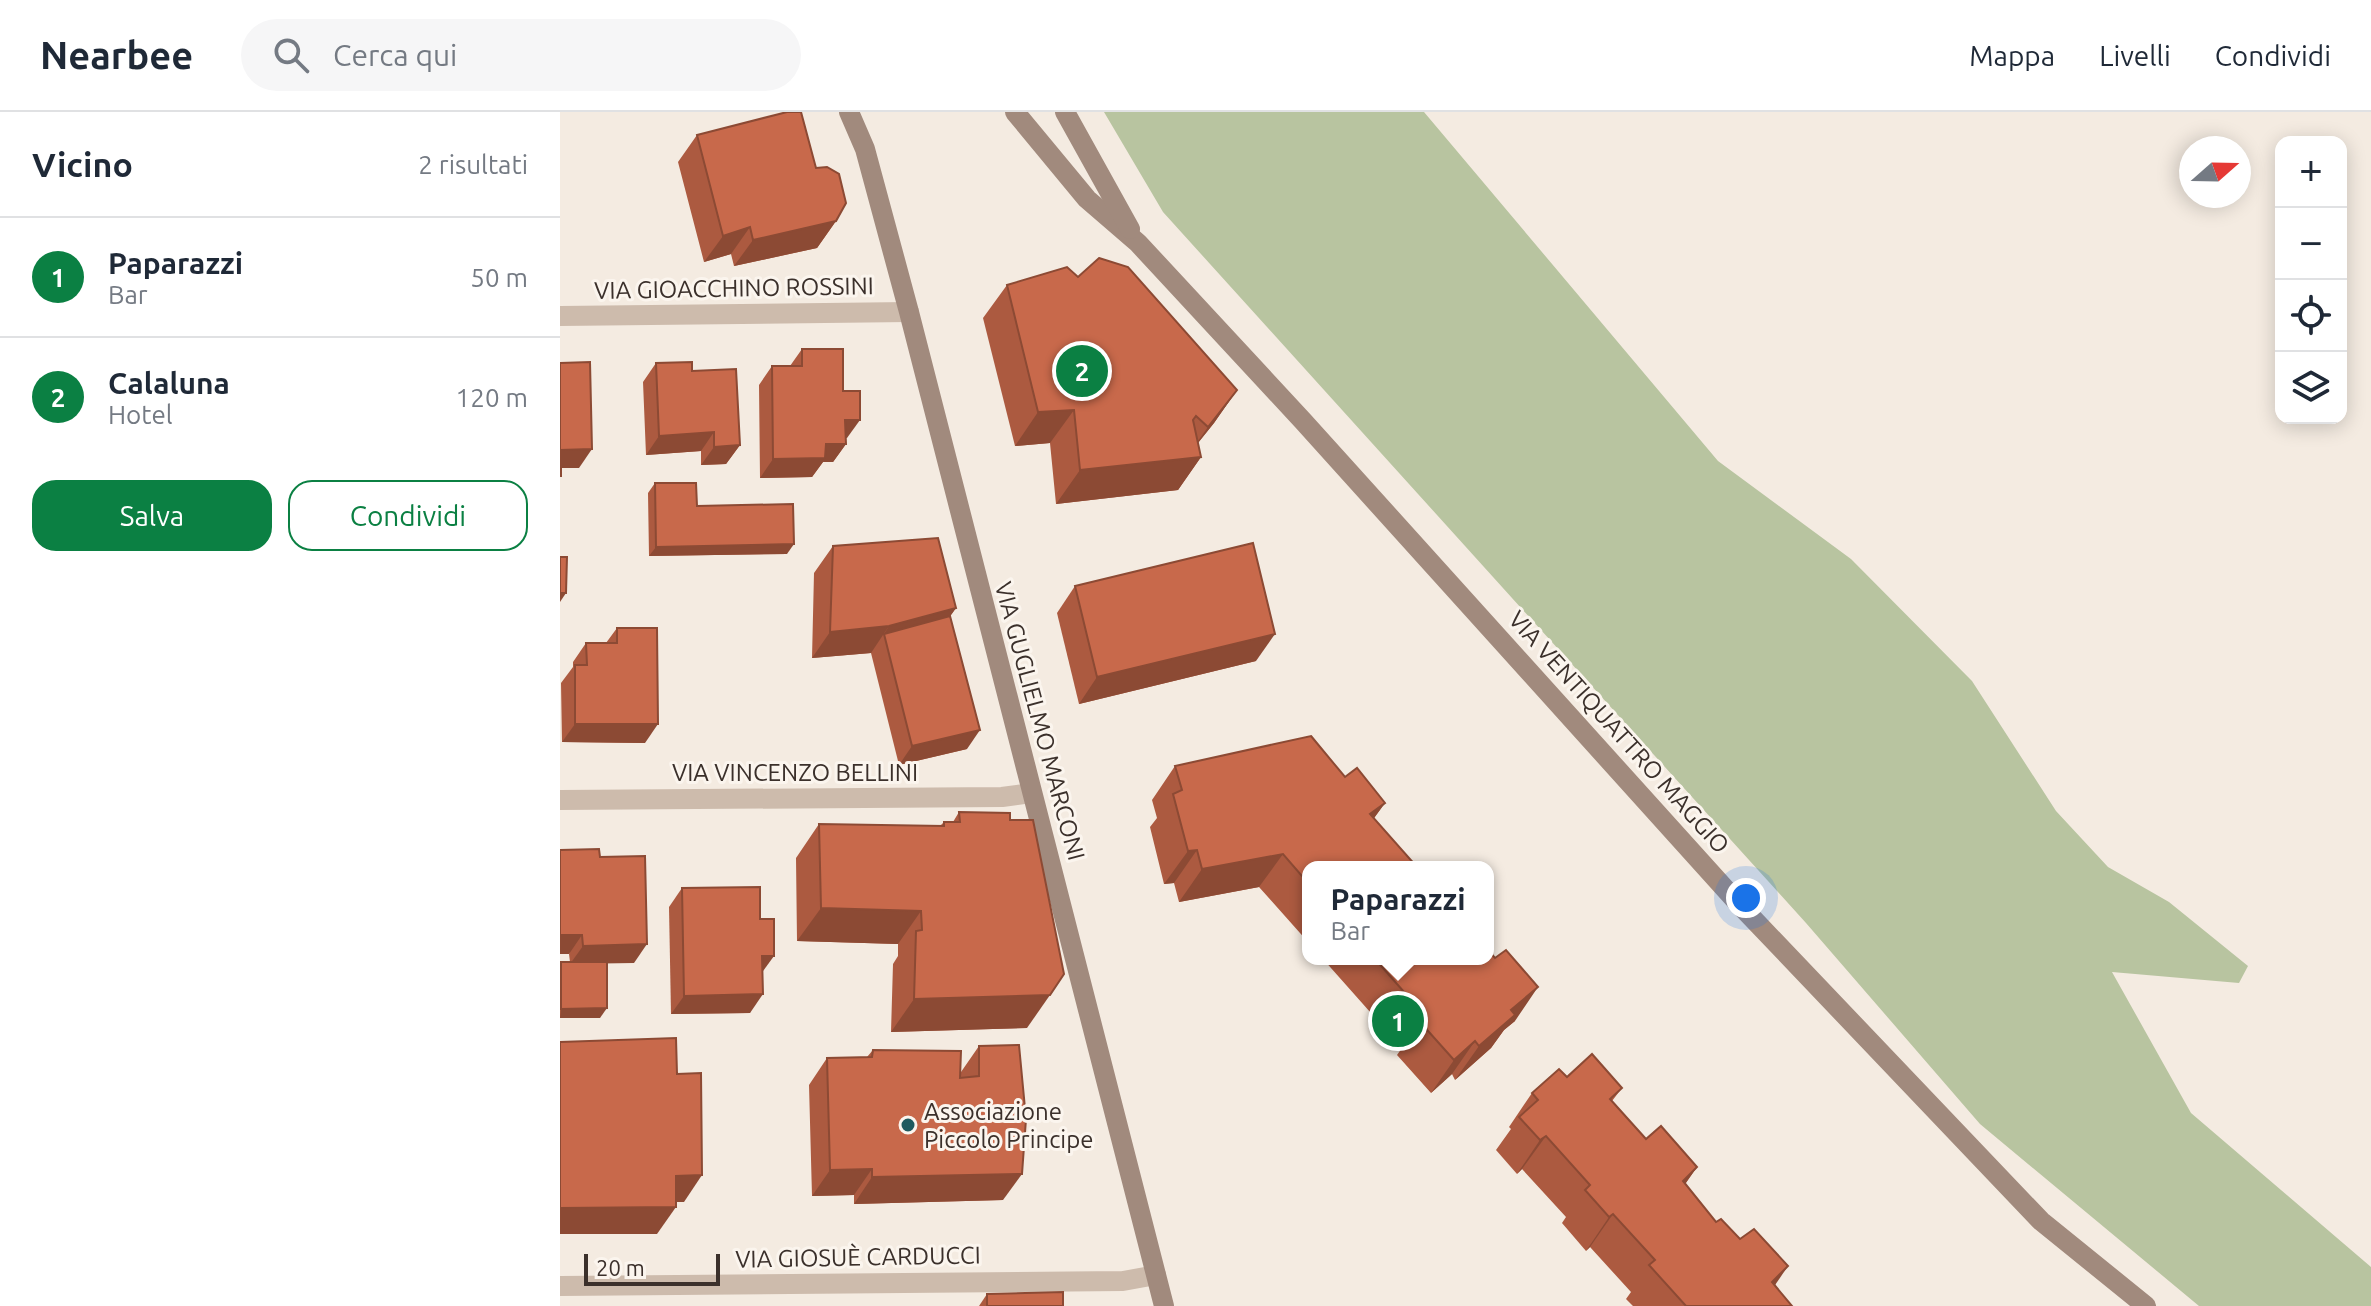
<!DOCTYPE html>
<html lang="it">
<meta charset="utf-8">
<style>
:root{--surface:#fff;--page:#f6f6f7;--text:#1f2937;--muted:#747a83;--line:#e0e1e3;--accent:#0b8043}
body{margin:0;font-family:Ubuntu,sans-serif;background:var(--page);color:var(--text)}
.controls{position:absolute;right:24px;top:24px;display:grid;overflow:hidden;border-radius:16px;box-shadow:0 4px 20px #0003}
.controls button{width:72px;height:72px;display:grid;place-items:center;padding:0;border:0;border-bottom:2px solid var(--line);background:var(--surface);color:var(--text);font:40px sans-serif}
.compass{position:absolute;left:1619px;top:24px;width:72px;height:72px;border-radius:50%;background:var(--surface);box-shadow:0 4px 20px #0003;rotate:70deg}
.scale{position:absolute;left:24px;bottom:20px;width:136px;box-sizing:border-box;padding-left:8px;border:4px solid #3b302b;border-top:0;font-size:22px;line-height:28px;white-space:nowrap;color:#3b302b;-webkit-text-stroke:6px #fbf5ee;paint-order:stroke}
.you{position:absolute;left:1186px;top:786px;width:28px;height:28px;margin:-20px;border:6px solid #fff;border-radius:50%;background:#1a73e8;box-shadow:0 0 0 12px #1a73e833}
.badge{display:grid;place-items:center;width:52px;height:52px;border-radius:50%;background:var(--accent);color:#fff;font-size:26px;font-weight:700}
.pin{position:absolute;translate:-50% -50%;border:4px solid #fff;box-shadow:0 2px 8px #0006}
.popup{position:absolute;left:742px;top:749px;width:192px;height:104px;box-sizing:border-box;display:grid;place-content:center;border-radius:16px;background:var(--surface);filter:drop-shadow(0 2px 6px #0005);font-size:26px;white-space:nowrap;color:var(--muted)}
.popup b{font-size:30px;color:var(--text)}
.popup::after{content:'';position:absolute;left:50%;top:100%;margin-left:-16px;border:16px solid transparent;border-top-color:var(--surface)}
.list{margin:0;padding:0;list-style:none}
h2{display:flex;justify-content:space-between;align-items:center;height:104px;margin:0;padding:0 32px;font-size:34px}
h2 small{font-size:26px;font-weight:400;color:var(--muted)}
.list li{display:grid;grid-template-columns:52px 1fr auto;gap:24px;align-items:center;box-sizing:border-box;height:120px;padding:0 32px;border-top:2px solid var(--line)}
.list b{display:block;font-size:30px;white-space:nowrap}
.list p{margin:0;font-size:26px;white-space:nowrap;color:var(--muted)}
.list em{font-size:26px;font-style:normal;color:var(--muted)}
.actions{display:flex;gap:16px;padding:24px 32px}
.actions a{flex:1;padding:18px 0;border:2px solid var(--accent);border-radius:24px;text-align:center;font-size:28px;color:var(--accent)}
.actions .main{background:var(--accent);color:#fff}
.icon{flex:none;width:44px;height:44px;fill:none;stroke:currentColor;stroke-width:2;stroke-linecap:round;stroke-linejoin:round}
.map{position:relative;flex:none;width:1811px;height:1194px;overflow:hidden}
header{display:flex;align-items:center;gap:48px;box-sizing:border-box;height:112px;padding:0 40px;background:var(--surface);border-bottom:2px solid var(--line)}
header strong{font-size:38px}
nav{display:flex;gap:44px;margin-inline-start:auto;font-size:28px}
.search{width:560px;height:72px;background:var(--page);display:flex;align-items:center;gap:20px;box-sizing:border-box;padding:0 28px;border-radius:44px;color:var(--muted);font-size:30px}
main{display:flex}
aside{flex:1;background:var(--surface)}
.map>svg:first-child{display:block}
.green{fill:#b8c4a0}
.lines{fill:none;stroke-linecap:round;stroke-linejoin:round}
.street{stroke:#cdbbac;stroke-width:20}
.secondary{stroke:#a18a7d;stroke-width:20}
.wall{fill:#ac5a40}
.shaded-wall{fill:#8c4a34}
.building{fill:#c8694b;stroke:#8c4a34;stroke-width:2}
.poi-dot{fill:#1f5a5e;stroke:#fbf5ee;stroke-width:3}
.labels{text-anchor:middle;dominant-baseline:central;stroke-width:6;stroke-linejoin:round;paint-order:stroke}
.street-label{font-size:24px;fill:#3b302b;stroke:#fbf5ee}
.poi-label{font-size:24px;fill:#3b302b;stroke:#fbf5ee;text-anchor:start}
</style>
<header>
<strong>Nearbee</strong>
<div class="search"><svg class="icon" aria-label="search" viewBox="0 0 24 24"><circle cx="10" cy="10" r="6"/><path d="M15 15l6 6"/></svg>Cerca qui</div>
<nav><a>Mappa</a><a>Livelli</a><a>Condividi</a></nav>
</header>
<main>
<aside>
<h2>Vicino<small>2 risultati</small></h2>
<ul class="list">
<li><span class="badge">1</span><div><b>Paparazzi</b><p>Bar</p></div><em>50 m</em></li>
<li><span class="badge">2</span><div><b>Calaluna</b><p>Hotel</p></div><em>120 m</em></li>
</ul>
<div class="actions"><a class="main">Salva</a><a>Condividi</a></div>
</aside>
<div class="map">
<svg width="1811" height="1194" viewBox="0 0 1811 1194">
<rect width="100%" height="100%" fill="#f4ebe1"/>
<path class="green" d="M544 0H864L1158 349 1291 447 1412 569 1496 699 1548 755 1609 790 1688 854 1679 871 1552 860 1631 1001 1811 1155V1194H1639L1420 1012 1246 811 603 100Z"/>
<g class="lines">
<g class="street">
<path d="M0 204 349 200"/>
<path d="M0 688 442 685 471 681"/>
<path d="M0 1174 563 1169 596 1163"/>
</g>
<g class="secondary">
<path d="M289 0 305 37 349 200 604 1194"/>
<path d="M455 0 527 87 578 131 743 309 1177 790 1481 1109 1586 1194"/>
<path d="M505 0 570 117"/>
</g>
</g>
<g class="wall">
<path d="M137 23 256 56 276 109 257 136 174 154 171 142 144 150 118 50Z"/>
<path d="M518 165 677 278 654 311 638 331 641 345 618 378 496 392 490 331 455 334 423 206 447 173Z"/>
<path d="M242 237 283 279 287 326H286V332L273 350H263L252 365 200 366 199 273 212 254H230Z"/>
<path d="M96 251 132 259 180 333 166 352 141 353V339L86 343 83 270Z"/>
<path d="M95 371 137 394 227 442 89 444 88 381Z"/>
<path d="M273 434 396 496 390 504 407 637 339 653 311 541 252 546 254 461Z"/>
<path d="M515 474 696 549 519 592 497 501Z"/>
<path d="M57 516 85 631 2 630 1 571 13 555V550L26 531H46Z"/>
<path d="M615 654 785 665 825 691 814 706 748 755V830L699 775 619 790 614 771 604 772 590 715 597 706 592 688Z"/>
<path d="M399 700 467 916 331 920 333 852 338 844V832L237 829 236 746 259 712 380 714 384 710H393Z"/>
<path d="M40 745 74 851H47L40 906H0V851L10 850 9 842Z"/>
<path d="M122 776 200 807 203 861 190 901 111 902 109 795Z"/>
<path d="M763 847H928L955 909 944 918 931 936 895 968 892 962 871 981 837 943 842 936Z"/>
<path d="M419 934 443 1088 294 1092V1083L252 1084 249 973 267 946 307 945 313 938 401 960Z"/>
<path d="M1062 976 1052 989 1086 1027 1137 1055 1125 1072 1156 1110 1232 1194H1073L1066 1187 1071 1180 1030 1135 1026 1139 1002 1111 1006 1105 962 1057 957 1062 936 1038 951 1017 949 1015 972 981Z"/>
<path d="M427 1182 503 1194H419Z"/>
</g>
<g class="shaded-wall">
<path d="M276 109 257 136 174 154 193 128Z"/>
<path d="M190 115 171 142 144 150 163 124Z"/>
<path d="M677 278 654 311 625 347 641 345 618 378 496 392 520 358 625 347 648 315Z"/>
<path d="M514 298 490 331 455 334 478 300Z"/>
<path d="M285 308H300L287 326H272Z"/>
<path d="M154 320 141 339 86 343 99 324Z"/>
<path d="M266 332H286L273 350H263L252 365 200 366 213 347Z"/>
<path d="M180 333 166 352 141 353 154 335Z"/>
<path d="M32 337 19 356H0L1 338Z"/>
<path d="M234 432 227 442 89 444 96 435Z"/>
<path d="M0 481H6L0 490Z"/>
<path d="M396 496 377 523 324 522 329 514Z"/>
<path d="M329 514 311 541 252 546 270 520Z"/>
<path d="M715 522 696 549 519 592 537 565Z"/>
<path d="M15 612H98L85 631 2 630Z"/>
<path d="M420 618 407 637 339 653 352 634Z"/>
<path d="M825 691 801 724 810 702Z"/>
<path d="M637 738 614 771 604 772 628 739Z"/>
<path d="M723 742 699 775 619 790 642 757Z"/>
<path d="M261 796 361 799 338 832 237 829Z"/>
<path d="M0 823H22L9 842H0Z"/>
<path d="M87 832 74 851 10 852 23 834Z"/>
<path d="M202 844H214L201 862Z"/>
<path d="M978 875 955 909 944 918 931 936 895 968 919 934 951 898Z"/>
<path d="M203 882 190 901 111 902 124 884Z"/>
<path d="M490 883 467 916 331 920 354 887Z"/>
<path d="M47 896 40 906H0L1 897Z"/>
<path d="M915 929 892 962 871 981 894 948Z"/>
<path d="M986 1024 962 1057 957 1062 980 1028Z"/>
<path d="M1137 1055 1114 1088 1123 1069Z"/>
<path d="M312 1057 294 1083 252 1084 270 1058Z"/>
<path d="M462 1062 443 1088 294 1092 312 1065Z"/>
<path d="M142 1063 124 1090H97L116 1064Z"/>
<path d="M116 1095 97 1122H0V1096Z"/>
<path d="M1053 1102 1030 1135 1026 1139 1049 1105Z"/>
<path d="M1228 1154 1205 1188 1212 1170Z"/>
</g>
<g class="building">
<path d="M227 0H241L256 56 267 55 279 62 286 91 276 109 193 128 190 115 163 124 137 23Z"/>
<path d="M539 146 568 155 677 278 648 315 636 304 633 308 641 345 520 358 514 298 478 300 447 173 507 155 518 165Z"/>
<path d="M242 237H283V279H300V308H285L286 332H266L265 346 213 347 212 254H242Z"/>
<path d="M30 250 32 337 1 338V364H0V251Z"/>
<path d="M132 250V259L176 257 180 333 154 335V320L99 324 96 251Z"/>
<path d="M95 371H136L137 394 233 392 234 432 96 435Z"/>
<path d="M378 426 396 496 329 514 270 520 273 434Z"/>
<path d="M693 431 715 522 537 565 515 474Z"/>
<path d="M0 445H7L6 481H0Z"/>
<path d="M390 504 420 618 352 634 324 522Z"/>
<path d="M57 516H97L98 612H15V553H27L26 531H57Z"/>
<path d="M751 624 785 665 797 656 825 691 810 702 857 755H748V771L723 742 642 757 637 738 628 739 613 682 622 678 615 654Z"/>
<path d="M399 700 450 701V708H473L504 862 490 883 354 887 356 819 362 818 361 799 261 796 259 712 384 714V710H400Z"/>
<path d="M39 737 40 745 85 744 87 832 23 834 22 823H0V738Z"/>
<path d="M200 775V807H214V844H202L203 882 124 884 122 776Z"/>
<path d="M928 838 935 846 946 838 978 875 951 898 955 903 919 934 915 929 894 948 860 910 866 905 815 847H928Z"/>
<path d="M1 850H47V896L1 897Z"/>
<path d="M116 926 117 962 141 961 142 1063 116 1064V1095L0 1096V930Z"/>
<path d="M459 933 466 1007 462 1062 312 1065V1057L270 1058 267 946 312 945 313 938 401 939 400 966 419 964V934Z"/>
<path d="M1032 942 1062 976 1050 987 1086 1027 1101 1014 1137 1055 1123 1069 1156 1110 1161 1107 1180 1127 1194 1117 1228 1154 1212 1170 1232 1194H1126L1089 1153 1095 1148 1053 1102 1049 1105 1025 1078 1030 1073 986 1024 980 1028 959 1005 978 988 972 981 999 957 1007 965Z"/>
<path d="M503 1180V1194H427V1182Z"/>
</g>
<circle class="poi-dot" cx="348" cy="1013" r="8"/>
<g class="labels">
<g class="street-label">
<text transform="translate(174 176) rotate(-1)">VIA GIOACCHINO ROSSINI</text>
<text transform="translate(480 609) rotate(75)">VIA GUGLIELMO MARCONI</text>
<text transform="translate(1059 620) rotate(48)">VIA VENTIQUATTRO MAGGIO</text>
<text x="235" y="660">VIA VINCENZO BELLINI</text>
<text transform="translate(298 1145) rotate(-1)">VIA GIOSUÈ CARDUCCI</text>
</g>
<g class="poi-label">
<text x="364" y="999">Associazione<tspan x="364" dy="28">Piccolo Principe</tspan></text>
</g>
</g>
</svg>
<div class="controls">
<button>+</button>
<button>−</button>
<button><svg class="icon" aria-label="locate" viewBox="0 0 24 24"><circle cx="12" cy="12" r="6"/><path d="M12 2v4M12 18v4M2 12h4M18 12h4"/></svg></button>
<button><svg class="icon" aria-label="layers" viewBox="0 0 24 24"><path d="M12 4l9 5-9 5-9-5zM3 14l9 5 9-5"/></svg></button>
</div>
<svg class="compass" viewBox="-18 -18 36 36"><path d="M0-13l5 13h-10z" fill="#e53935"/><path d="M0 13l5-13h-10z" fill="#747a83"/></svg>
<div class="scale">20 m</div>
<div class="you"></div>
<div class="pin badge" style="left:838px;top:909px">1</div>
<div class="popup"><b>Paparazzi</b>Bar</div>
<div class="pin badge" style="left:522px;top:259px">2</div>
</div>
</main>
